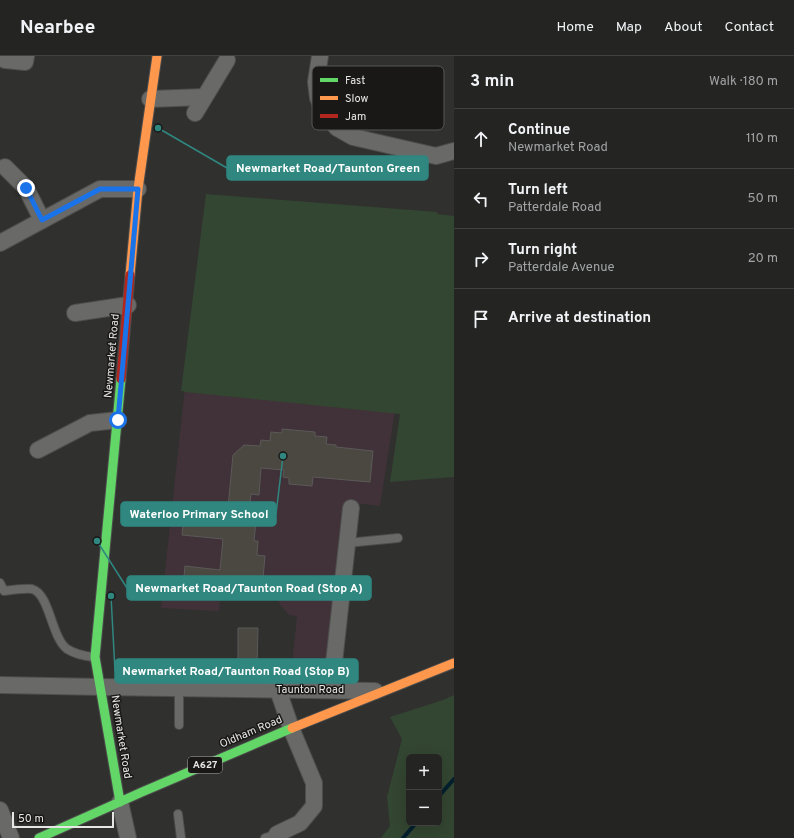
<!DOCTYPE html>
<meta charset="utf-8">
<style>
:root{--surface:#242423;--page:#303030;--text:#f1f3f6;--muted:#a3a4a6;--line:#414141}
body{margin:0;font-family:Overpass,sans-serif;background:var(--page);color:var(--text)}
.controls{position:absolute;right:12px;bottom:12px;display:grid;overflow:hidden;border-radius:6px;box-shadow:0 4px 16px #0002}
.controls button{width:36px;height:36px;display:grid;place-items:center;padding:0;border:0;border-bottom:1px solid var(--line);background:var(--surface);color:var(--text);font:20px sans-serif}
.scale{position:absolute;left:12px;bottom:10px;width:102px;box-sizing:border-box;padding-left:4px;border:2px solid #e6e6e4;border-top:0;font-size:11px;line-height:14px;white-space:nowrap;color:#e6e6e4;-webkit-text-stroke:3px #191817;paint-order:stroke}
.stop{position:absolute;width:12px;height:12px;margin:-9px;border:3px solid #1a73e8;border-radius:50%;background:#fff}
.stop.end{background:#1a73e8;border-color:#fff;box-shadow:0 1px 4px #0008}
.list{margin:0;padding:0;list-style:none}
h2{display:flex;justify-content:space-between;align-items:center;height:52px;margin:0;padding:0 16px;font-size:17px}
h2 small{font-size:13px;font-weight:400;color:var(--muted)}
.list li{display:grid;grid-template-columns:26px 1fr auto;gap:12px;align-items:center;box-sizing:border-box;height:60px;padding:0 16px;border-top:1px solid var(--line)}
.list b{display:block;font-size:15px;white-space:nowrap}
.list p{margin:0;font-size:13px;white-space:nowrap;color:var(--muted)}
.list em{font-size:13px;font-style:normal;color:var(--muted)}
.icon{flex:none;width:22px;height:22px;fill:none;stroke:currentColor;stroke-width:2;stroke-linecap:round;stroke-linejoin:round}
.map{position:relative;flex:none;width:454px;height:782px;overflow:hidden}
header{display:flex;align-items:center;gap:24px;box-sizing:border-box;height:56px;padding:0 20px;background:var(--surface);border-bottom:1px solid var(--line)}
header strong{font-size:19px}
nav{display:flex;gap:22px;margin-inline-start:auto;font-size:14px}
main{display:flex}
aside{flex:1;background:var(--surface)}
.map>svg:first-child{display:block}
.education{fill:#413239}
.green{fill:#334631;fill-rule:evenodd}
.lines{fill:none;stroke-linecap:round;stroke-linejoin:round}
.stream{stroke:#041f2e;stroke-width:4}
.building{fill:#4b4741;stroke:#5a5a59}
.lane-casing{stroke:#4d4d4c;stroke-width:10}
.street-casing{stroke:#4d4d4c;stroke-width:18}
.fast-casing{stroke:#4d4d4c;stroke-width:11}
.slow-casing{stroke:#4d4d4c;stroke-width:11}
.jam-casing{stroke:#4d4d4c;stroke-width:11}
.lane{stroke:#696968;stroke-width:8}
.street{stroke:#696968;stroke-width:16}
.fast{stroke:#63d668;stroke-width:9}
.slow{stroke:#ff974d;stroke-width:9}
.jam{stroke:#b3261e;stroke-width:9}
.route{stroke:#1a73e8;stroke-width:5}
.labels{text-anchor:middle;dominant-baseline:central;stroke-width:3;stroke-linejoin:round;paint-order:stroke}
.shield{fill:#191817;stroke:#a8a8a6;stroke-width:1}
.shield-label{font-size:10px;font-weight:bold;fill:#e6e6e4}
.street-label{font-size:11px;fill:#e6e6e4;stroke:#191817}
.key{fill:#191817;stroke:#565654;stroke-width:1}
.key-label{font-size:11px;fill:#e6e6e4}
.leader{fill:none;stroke:#2f8780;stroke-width:1.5}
.callout-dot{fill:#2f8780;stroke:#191817;stroke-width:1.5}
.callout{fill:#2f8780;stroke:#2f8780;stroke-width:1.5}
.callout-label{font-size:12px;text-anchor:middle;font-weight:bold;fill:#fff}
</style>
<header>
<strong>Nearbee</strong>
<nav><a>Home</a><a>Map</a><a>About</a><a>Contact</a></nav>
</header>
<main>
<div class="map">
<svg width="454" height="782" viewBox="0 0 454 782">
<rect width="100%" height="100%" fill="#30302f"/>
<path class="education" d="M205 148 437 156 395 354 380 450 347 446 328 617 291 620 297 560 289 559 279 547 280 527 247 524 246 533 221 530 219 555 161 552Z"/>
<g class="green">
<path d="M206 138 437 156V158L454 160V421L390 426 400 358 185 336 184 335H181Z"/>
<path d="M454 639V782H381L390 770 387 741 402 683 390 661 443 644ZM409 701H439V767H409Z"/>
</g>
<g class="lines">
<g class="stream">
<path d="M439 740 454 723"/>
<path d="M403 782 416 767"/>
</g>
</g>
<g class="building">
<path d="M282 373 315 376V380L327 381 326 388 336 389V391L373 395 370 426 313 421 312 430 289 428V422L283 421 284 414 261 412 259 439 251 438 248 464 256 465 254 485H258L257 499 265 500 263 522 244 520 243 529 219 526 218 534 183 531 185 510 220 514 223 483 182 479 184 458 227 462 233 399 244 389 260 390 261 384 270 385 271 376 282 377Z"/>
<path d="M238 572H258L257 609H238Z"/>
</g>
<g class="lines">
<defs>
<g id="lane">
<path d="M347 487 398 482"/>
<path d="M0 527 4 535C11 534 25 532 32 533 50 538 51 581 67 593 75 598 84 600 93 601"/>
<path d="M179 669V633"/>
<path d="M178 758 181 782"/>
<path d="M265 782 277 778"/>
</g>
<g id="street">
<path d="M320 0 316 26 318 42 325 57 337 72 353 81 436 100 454 95"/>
<path d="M5 4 25 6 26 0"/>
<path d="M150 43 204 41"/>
<path d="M195 57 227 4"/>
<path d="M5 111 26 132 42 164"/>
<path d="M0 187 100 133H138"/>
<path d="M75 257 128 249"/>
<path d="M38 394 90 367 118 364"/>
<path d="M0 629 101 631 375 635"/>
<path d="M331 634 351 452"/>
<path d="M120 746 128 782"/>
<path d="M0 754 11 782"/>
<path d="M277 778 300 767 314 750V727L291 672 278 634"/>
</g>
<g id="fast">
<path d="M120 746 95 601 121 323"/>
<path d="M39 782 142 736 292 672"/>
</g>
<g id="slow">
<path d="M130 219 138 133 157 0"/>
<path d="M292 672 454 607"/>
</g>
<path id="jam" d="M121 323 130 219"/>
</defs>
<use href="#lane" class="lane-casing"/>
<use href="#street" class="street-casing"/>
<use href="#fast" class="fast-casing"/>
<use href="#slow" class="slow-casing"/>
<use href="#jam" class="jam-casing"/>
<use href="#lane" class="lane"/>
<use href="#street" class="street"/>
<use href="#fast" class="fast"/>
<use href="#slow" class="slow"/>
<use href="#jam" class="jam"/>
</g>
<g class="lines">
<path class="route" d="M26 132 42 164 100 133H138L118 364"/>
</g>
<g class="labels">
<rect class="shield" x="188" y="701" width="34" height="16" rx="3"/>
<g class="shield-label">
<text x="205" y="709">A627</text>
</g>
<g class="street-label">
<text transform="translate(112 300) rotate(-85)">Newmarket Road</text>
<text x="310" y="634">Taunton Road</text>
<text transform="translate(251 676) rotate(-23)">Oldham Road</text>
<text transform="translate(121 681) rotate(81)">Newmarket Road</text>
</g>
</g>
<rect x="312" y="10" width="132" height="64" rx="6" class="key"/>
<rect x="320" y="22" width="18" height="4" fill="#63d668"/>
<rect x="320" y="40" width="18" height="4" fill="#ff974d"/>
<rect x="320" y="58" width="18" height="4" fill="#b3261e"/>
<g class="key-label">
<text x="345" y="28">Fast</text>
<text x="345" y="46">Slow</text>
<text x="345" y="64">Jam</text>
</g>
<path class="leader" d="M158 72L227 112M283 400L276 458M97 485L127 532M111 540L115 615"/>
<g class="callout-dot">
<circle cx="158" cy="72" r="4"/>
<circle cx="283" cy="400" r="4"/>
<circle cx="97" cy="485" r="4"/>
<circle cx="111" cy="540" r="4"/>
</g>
<g class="callout">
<rect x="227" y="100" width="201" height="24" rx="4"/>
<rect x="121" y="446" width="155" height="24" rx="4"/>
<rect x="127" y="520" width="244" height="24" rx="4"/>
<rect x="115" y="603" width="243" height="24" rx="4"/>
</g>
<g class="callout-label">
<text x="328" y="116">Newmarket Road/Taunton Green</text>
<text x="199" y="462">Waterloo Primary School</text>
<text x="249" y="536">Newmarket Road/Taunton Road (Stop A)</text>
<text x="236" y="619">Newmarket Road/Taunton Road (Stop B)</text>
</g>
</svg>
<div class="controls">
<button>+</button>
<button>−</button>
</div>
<div class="scale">50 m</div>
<div class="stop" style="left:118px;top:364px"></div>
<div class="stop end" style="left:26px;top:132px"></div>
</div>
<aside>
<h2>3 min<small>Walk · 180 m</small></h2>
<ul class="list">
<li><svg class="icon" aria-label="ahead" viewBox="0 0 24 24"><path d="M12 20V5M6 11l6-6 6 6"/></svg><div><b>Continue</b><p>Newmarket Road</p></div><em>110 m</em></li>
<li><svg class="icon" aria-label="left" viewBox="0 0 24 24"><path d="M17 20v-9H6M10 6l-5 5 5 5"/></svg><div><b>Turn left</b><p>Patterdale Road</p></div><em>50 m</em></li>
<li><svg class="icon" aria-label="right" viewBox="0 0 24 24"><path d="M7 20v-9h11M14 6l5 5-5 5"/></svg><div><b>Turn right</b><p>Patterdale Avenue</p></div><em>20 m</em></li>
<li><svg class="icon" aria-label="arrive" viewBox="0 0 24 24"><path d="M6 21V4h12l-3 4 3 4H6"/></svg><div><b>Arrive at destination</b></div></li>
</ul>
</aside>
</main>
